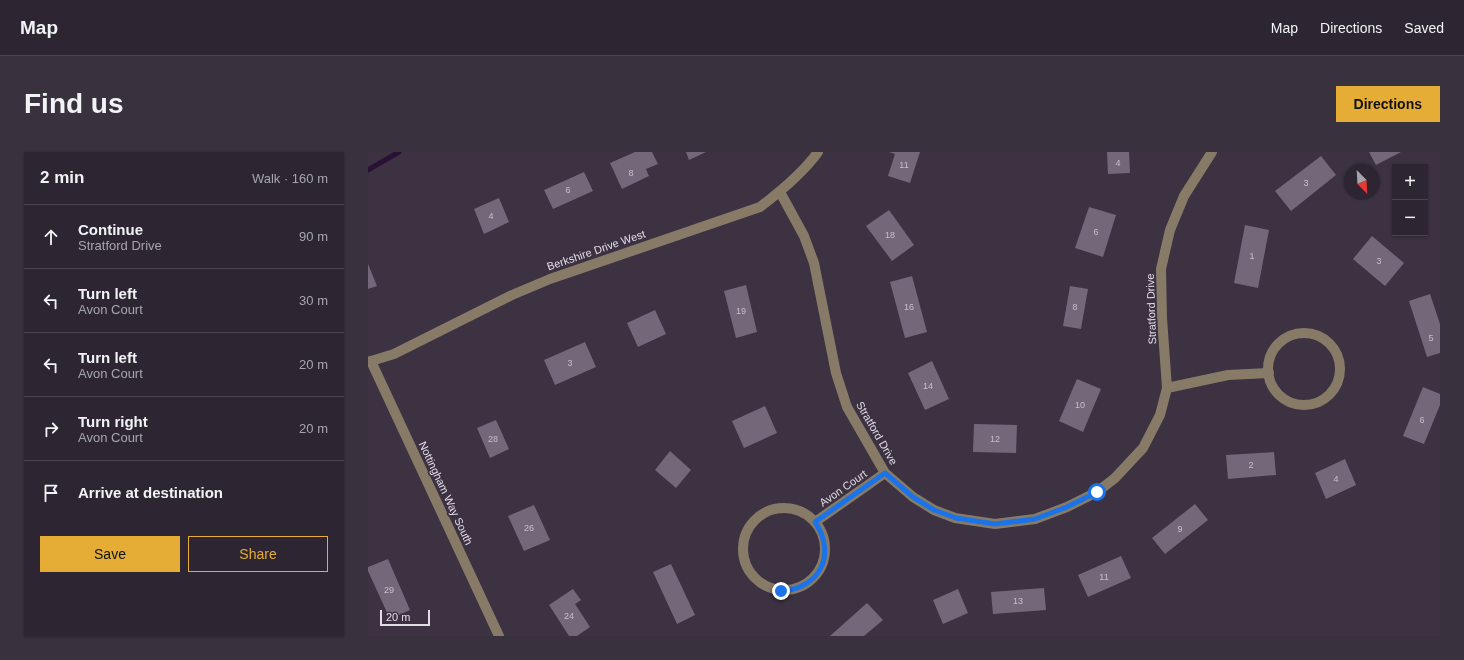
<!DOCTYPE html>
<meta charset="utf-8">
<style>
:root{--surface:#2d2632;--page:#39323e;--text:#f1f3f6;--muted:#a7a5ac;--line:#48434d;--accent:#e5ad36}
body{margin:0;font-family:Helvetica,sans-serif;background:var(--page);color:var(--text)}
.controls{position:absolute;right:12px;top:12px;display:grid;overflow:hidden;border-radius:0px;box-shadow:0 1px 3px #0004}
.controls button{width:36px;height:36px;display:grid;place-items:center;padding:0;border:0;border-bottom:1px solid var(--line);background:var(--surface);color:var(--text);font:20px sans-serif}
.compass{position:absolute;left:976px;top:12px;width:36px;height:36px;border-radius:50%;background:var(--surface);box-shadow:0 1px 3px #0004;rotate:156deg}
.scale{position:absolute;left:12px;bottom:10px;width:50px;box-sizing:border-box;padding-left:4px;border:2px solid #e2dce6;border-top:0;font-size:11px;line-height:14px;white-space:nowrap;color:#e2dce6;-webkit-text-stroke:3px #3c3242;paint-order:stroke}
.stop{position:absolute;width:12px;height:12px;margin:-9px;border:3px solid #1a73e8;border-radius:50%;background:#fff}
.stop.end{background:#1a73e8;border-color:#fff;box-shadow:0 1px 4px #0008}
.list{margin:0;padding:0;list-style:none}
h2{display:flex;justify-content:space-between;align-items:center;height:52px;margin:0;padding:0 16px;font-size:17px}
h2 small{font-size:13px;font-weight:400;color:var(--muted)}
.list li{display:grid;grid-template-columns:26px 1fr auto;gap:12px;align-items:center;box-sizing:border-box;height:64px;padding:0 16px;border-top:1px solid var(--line)}
.list b{display:block;font-size:15px;white-space:nowrap}
.list p{margin:0;font-size:13px;white-space:nowrap;color:var(--muted)}
.list em{font-size:13px;font-style:normal;color:var(--muted)}
.actions{display:flex;gap:8px;padding:12px 16px}
.actions a{flex:1;padding:9px 0;border:1px solid var(--accent);border-radius:0px;text-align:center;font-size:14px;color:var(--accent)}
.actions .main{background:var(--accent);color:#111}
.icon{flex:none;width:22px;height:22px;fill:none;stroke:currentColor;stroke-width:2;stroke-linecap:round;stroke-linejoin:round}
.map{position:relative;flex:none;width:1072px;height:484px;overflow:hidden;border-radius:0px}
header{display:flex;align-items:center;gap:24px;box-sizing:border-box;height:56px;padding:0 20px;background:var(--surface);border-bottom:1px solid var(--line)}
header strong{font-size:19px}
nav{display:flex;gap:22px;margin-inline-start:auto;font-size:14px}
.intro{display:flex;align-items:center;justify-content:space-between;box-sizing:border-box;height:96px;padding:0 24px}
h1{margin:0;font-size:28px}
.button{padding:10px 18px;border-radius:0px;background:var(--accent);color:#111;font-size:14px;font-weight:700}
main{display:flex;gap:24px;padding:0 24px}
aside{flex:1;background:var(--surface);border-radius:0px;box-shadow:0 1px 3px #0004}
.map>svg:first-child{display:block}
.lines{fill:none;stroke-linecap:round;stroke-linejoin:round}
.stream{stroke:#291035;stroke-width:5}
.building{fill:#736879}
.minor{stroke:#877b67;stroke-width:10}
.route{stroke:#1a73e8;stroke-width:5}
.labels{text-anchor:middle;dominant-baseline:central;stroke-width:4;stroke-linejoin:round;paint-order:stroke}
.number-label{font-size:9px;fill:#c6bfcb}
.street-label{font-size:11px;fill:#e2dce6;stroke:#3c3242}
</style>
<header>
<strong>Map</strong>
<nav><a>Map</a><a>Directions</a><a>Saved</a></nav>
</header>
<div class="intro"><h1>Find us</h1><a class="button">Directions</a></div>
<main>
<aside>
<h2>2 min<small>Walk · 160 m</small></h2>
<ul class="list">
<li><svg class="icon" aria-label="ahead" viewBox="0 0 24 24"><path d="M12 20V5M6 11l6-6 6 6"/></svg><div><b>Continue</b><p>Stratford Drive</p></div><em>90 m</em></li>
<li><svg class="icon" aria-label="left" viewBox="0 0 24 24"><path d="M17 20v-9H6M10 6l-5 5 5 5"/></svg><div><b>Turn left</b><p>Avon Court</p></div><em>30 m</em></li>
<li><svg class="icon" aria-label="left" viewBox="0 0 24 24"><path d="M17 20v-9H6M10 6l-5 5 5 5"/></svg><div><b>Turn left</b><p>Avon Court</p></div><em>20 m</em></li>
<li><svg class="icon" aria-label="right" viewBox="0 0 24 24"><path d="M7 20v-9h11M14 6l5 5-5 5"/></svg><div><b>Turn right</b><p>Avon Court</p></div><em>20 m</em></li>
<li><svg class="icon" aria-label="arrive" viewBox="0 0 24 24"><path d="M6 21V4h12l-3 4 3 4H6"/></svg><div><b>Arrive at destination</b></div></li>
</ul>
<div class="actions"><a class="main">Save</a><a>Share</a></div>
</aside>
<div class="map">
<svg width="1072" height="484" viewBox="0 0 1072 484">
<rect width="100%" height="100%" fill="#3c3242"/>
<g class="lines">
<path class="stream" d="M0 18 31 0"/>
</g>
<g class="building">
<path d="M267 0H284L290 12 278 17 281 24 254 37 242 11Z"/>
<path d="M318 0H338L321 8Z"/>
<path d="M521 0H552L542 31 520 24 527 2Z"/>
<path d="M739 0H761L762 21 740 22Z"/>
<path d="M1001 0H1033L1008 13Z"/>
<path d="M953 4 968 23 923 59 907 39Z"/>
<path d="M216 20 225 39 185 57 176 38Z"/>
<path d="M131 46 141 70 116 82 106 57Z"/>
<path d="M721 55 748 63 735 105 707 96Z"/>
<path d="M521 58 546 93 524 109 498 74Z"/>
<path d="M877 73 901 78 890 136 866 131Z"/>
<path d="M1004 84 1036 111 1017 134 985 107Z"/>
<path d="M0 112 9 134 0 137Z"/>
<path d="M544 124 559 180 537 186 522 130Z"/>
<path d="M378 133 389 180 368 186 356 139Z"/>
<path d="M702 134 720 137 713 177 695 174Z"/>
<path d="M1062 142 1072 172V201L1059 205 1041 149Z"/>
<path d="M287 158 298 182 270 195 259 171Z"/>
<path d="M217 190 228 215 187 233 176 208Z"/>
<path d="M564 209 581 247 557 258 540 221Z"/>
<path d="M709 227 733 237 715 280 691 269Z"/>
<path d="M1055 235 1072 242V253L1056 292 1035 284Z"/>
<path d="M397 254 409 281 376 296 364 269Z"/>
<path d="M128 268 141 297 122 306 109 276Z"/>
<path d="M606 272 649 273 648 301 605 300Z"/>
<path d="M302 299 323 318 308 336 287 318Z"/>
<path d="M906 300 908 323 860 327 858 303Z"/>
<path d="M977 307 988 333 958 347 947 321Z"/>
<path d="M827 352 840 368 797 402 784 386Z"/>
<path d="M166 353 182 388 156 399 140 364Z"/>
<path d="M753 404 763 426 720 445 710 423Z"/>
<path d="M20 407 42 458 22 467 0 419V415Z"/>
<path d="M303 412 327 463 309 472 285 420Z"/>
<path d="M676 436 678 458 625 462 623 440Z"/>
<path d="M205 437 213 448 207 452 222 475 209 484H201L181 453Z"/>
<path d="M590 437 600 461 575 472 565 448Z"/>
<path d="M499 451 515 468 496 484H462Z"/>
</g>
<g class="lines">
<g class="minor">
<path d="M412 40 436 84 446 111 468 221 479 255 517 321 545 345 566 358 587 366 627 372 667 367 699 355 729 340 747 326 775 296 792 263 799 236 794 166 793 117 802 78 816 44 844 0"/>
<circle cx="936" cy="217" r="36"/>
<path d="M3 209 131 484"/>
<path d="M0 210 26 202 144 143 182 127 392 55C413 39 435 21 450 0"/>
<path d="M799 236 860 223 901 221"/>
<circle cx="416" cy="397" r="41"/>
<path d="M447 370 517 321"/>
</g>
</g>
<g class="lines">
<path class="route" d="M413 439C452 437 469 402 447 370L517 321 545 345 566 358 588 366 627 372 667 367 699 355 729 340"/>
</g>
<g class="labels">
<g class="number-label">
<text x="750" y="11">4</text>
<text x="536" y="13">11</text>
<text x="263" y="21">8</text>
<text x="938" y="31">3</text>
<text x="200" y="38">6</text>
<text x="123" y="64">4</text>
<text x="728" y="80">6</text>
<text x="522" y="83">18</text>
<text x="884" y="104">1</text>
<text x="1011" y="109">3</text>
<text x="541" y="155">16</text>
<text x="707" y="155">8</text>
<text x="373" y="159">19</text>
<text x="1063" y="186">5</text>
<text x="202" y="211">3</text>
<text x="560" y="234">14</text>
<text x="712" y="253">10</text>
<text x="1054" y="268">6</text>
<text x="125" y="287">28</text>
<text x="627" y="287">12</text>
<text x="883" y="313">2</text>
<text x="968" y="327">4</text>
<text x="161" y="376">26</text>
<text x="812" y="377">9</text>
<text x="736" y="425">11</text>
<text x="21" y="438">29</text>
<text x="650" y="449">13</text>
<text x="201" y="464">24</text>
</g>
<g class="street-label">
<text transform="translate(228 98) rotate(-19)">Berkshire Drive West</text>
<text transform="translate(783 157) rotate(-92)">Stratford Drive</text>
<text transform="translate(509 281) rotate(60)">Stratford Drive</text>
<text transform="translate(475 336) rotate(-35)">Avon Court</text>
<text transform="translate(78 341) rotate(65)">Nottingham Way South</text>
</g>
</g>
</svg>
<div class="controls">
<button>+</button>
<button>−</button>
</div>
<svg class="compass" viewBox="-18 -18 36 36"><path d="M0-13l5 13h-10z" fill="#e53935"/><path d="M0 13l5-13h-10z" fill="#a7a5ac"/></svg>
<div class="scale">20 m</div>
<div class="stop" style="left:729px;top:340px"></div>
<div class="stop end" style="left:413px;top:439px"></div>
</div>
</main>
